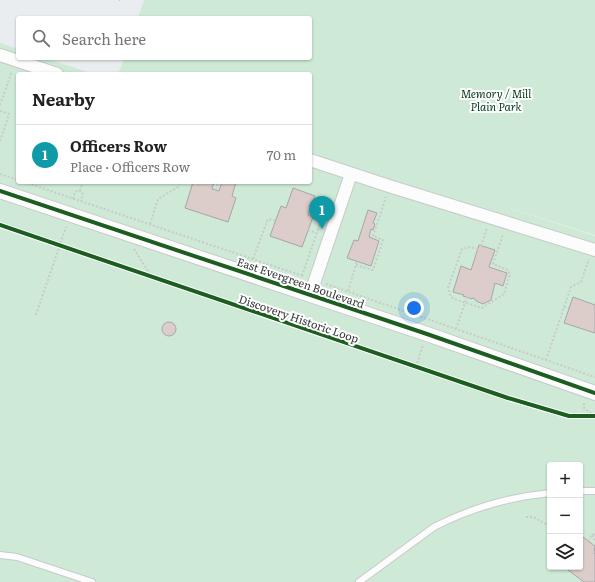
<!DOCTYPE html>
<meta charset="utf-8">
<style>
:root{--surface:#fff;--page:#f6f6f6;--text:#222;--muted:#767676;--line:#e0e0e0;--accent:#ea580c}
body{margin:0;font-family:Literata,serif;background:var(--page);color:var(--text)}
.controls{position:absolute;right:12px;bottom:12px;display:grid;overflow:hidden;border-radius:4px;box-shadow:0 1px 3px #0004}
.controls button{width:36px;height:36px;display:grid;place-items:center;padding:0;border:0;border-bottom:1px solid var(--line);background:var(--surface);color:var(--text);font:20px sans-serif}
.you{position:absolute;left:414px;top:308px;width:14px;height:14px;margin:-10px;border:3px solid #fff;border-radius:50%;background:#1a73e8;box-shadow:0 0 0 6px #1a73e833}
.badge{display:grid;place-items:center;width:26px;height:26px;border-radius:50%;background:var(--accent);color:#fff;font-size:13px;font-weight:700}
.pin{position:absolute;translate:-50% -33px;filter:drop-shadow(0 1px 2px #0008)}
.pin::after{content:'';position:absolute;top:21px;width:14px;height:12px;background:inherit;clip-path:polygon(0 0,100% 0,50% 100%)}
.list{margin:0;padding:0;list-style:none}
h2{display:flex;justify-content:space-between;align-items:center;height:52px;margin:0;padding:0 16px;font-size:17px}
h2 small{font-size:13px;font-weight:400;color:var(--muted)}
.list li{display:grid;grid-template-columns:26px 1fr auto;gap:12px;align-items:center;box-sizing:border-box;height:60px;padding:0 16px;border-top:1px solid var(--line)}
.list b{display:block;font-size:15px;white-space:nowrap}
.list p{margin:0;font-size:13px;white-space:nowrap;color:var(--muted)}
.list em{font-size:13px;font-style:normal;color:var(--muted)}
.icon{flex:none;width:22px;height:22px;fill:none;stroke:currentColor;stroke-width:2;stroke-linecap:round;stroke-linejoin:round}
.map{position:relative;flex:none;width:595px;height:582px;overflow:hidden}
.search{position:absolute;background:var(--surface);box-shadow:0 1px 3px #0004;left:16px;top:16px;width:296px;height:44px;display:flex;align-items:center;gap:10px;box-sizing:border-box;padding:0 14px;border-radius:4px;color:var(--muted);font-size:15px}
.panel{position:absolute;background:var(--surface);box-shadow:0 1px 3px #0004;left:16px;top:72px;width:296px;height:112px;border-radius:4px}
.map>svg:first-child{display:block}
.green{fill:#ceead6;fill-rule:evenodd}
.building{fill:#dcccca;stroke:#a6a6a7}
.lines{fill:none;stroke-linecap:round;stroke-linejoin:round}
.service-casing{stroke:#c7c9cb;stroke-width:8}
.minor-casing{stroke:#c7c9cb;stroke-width:14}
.tertiary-casing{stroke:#c7c9cb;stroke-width:16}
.path{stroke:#cacacb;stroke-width:2;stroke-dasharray:2 2;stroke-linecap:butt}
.service{stroke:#fcfcfd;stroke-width:6}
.minor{stroke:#fcfcfd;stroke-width:12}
.tertiary{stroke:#fcfcfd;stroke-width:14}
.cycleway-casing{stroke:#fff;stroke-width:6}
.cycleway{stroke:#1b5e20;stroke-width:4}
.labels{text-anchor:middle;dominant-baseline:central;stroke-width:4;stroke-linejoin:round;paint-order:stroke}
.park-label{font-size:11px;font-style:italic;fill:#003b18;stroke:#fff}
.street-label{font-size:11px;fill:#37393b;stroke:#fff}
</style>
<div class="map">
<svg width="595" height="582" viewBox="0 0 595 582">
<rect width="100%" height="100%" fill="#eaedef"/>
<path class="green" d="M144 0H595V235L472 196 595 236V582H0V43L18 49V58H45L93 74H18V182H310V74H118L124 58H310V18H138ZM550 465H580V567H550Z"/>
<g class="building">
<path d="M193 182 199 184 200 182H214L212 189 219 191 222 182H236L232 196 236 198 228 222 185 208Z"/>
<path d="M293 188 315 196 308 215 313 217 302 247 270 236 281 206 286 208Z"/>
<path d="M368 210 377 213 373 223 375 224 373 230 371 229 369 237 379 241 371 266 347 258 354 240 358 241Z"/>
<path d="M479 245 495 250 489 267 507 273 503 286 495 283 491 300 483 304 476 301 474 298H473L472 299 463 296 464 295 453 292 461 266 471 270Z"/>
<path d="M573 297 595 305V333L564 323Z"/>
<circle cx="169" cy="329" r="7"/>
<path d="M583 537 595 546 594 553 595 554V582H584L564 567H580V541Z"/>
</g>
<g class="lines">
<defs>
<g id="service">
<path d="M580 491H595"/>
<path d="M0 555 17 557 92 582"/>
<path d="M359 582 434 527C471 508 509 497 550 493"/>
</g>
<g id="minor">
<path d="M0 55 57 74"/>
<path d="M310 160 389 186 595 250"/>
<path d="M310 295 351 174"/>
</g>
<path id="tertiary" d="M0 191 427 334 595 393"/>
</defs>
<use href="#service" class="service-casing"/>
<use href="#minor" class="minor-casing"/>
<use href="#tertiary" class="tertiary-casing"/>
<g class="path">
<path d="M119 0H120"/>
<path d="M0 105 12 71"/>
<path d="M0 111 9 114 0 141"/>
<path d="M0 174 18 180"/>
<path d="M24 182 303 276"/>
<path d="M216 190 218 182"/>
<path d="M80 191 83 182"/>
<path d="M73 199 75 192 79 190 83 194 81 201"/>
<path d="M150 224 158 199 178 187 180 182"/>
<path d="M0 225 508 398 569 416H595"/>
<path d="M308 230 316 233"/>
<path d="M481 246 487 228"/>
<path d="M134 249 151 276"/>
<path d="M478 249 470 247 462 249 448 288 451 297 454 299 482 308 504 294 510 274 508 270 493 264 503 234"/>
<path d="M253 259 268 219 276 221"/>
<path d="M356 265 373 270 383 240 373 236 386 197"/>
<path d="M302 276 326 206"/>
<path d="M326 284 595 377"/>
<path d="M348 291 357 261"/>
<path d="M564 307 569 308"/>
<path d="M36 315 66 227"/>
<path d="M456 329 467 297"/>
<path d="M546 360 571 287 581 282 589 259"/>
<path d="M416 367 423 345"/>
<path d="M584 403V408L595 416"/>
<path d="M526 517H533L550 526"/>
<path d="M592 535 595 540"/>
<path d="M588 541 592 535 595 534"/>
</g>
<use href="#service" class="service"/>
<use href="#minor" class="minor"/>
<use href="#tertiary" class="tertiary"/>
<defs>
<g id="cycleway">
<path d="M0 191 427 334 595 393"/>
<path d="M0 225 508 398 569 416H595"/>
</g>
</defs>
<use href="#cycleway" class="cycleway-casing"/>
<use href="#cycleway" class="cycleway"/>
</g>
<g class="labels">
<g class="park-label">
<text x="496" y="93">Memory / Mill<tspan x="496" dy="13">Plain Park</tspan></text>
</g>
<g class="street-label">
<text transform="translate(301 282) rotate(19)">East Evergreen Boulevard</text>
<text transform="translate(299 318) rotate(19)">Discovery Historic Loop</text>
</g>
</g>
</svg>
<div class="controls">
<button>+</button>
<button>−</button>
<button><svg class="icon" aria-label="layers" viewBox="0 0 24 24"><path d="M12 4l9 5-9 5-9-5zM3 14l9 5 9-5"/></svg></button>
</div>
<div class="you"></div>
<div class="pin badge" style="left:322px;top:229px;background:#0f9aa8">1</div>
<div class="search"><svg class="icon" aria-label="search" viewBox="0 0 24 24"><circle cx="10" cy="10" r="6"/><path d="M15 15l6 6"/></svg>Search here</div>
<section class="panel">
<h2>Nearby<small></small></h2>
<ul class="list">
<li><span class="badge" style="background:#0f9aa8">1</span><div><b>Officers Row</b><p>Place · Officers Row</p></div><em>70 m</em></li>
</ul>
</section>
</div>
